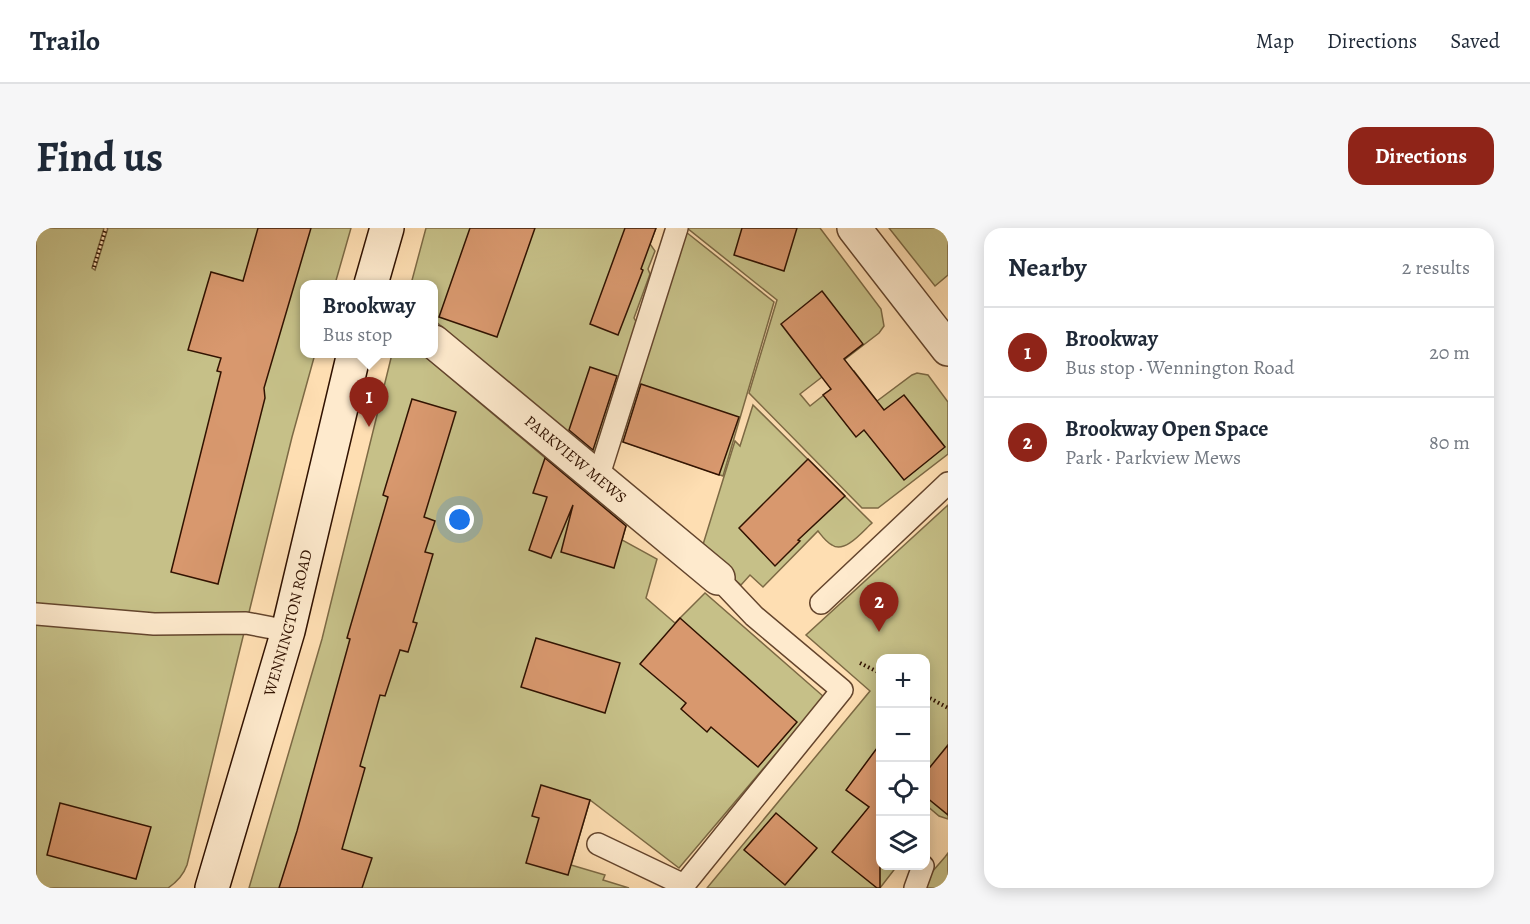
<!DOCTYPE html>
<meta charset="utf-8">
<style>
:root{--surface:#fff;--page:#f6f6f7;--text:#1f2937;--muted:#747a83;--line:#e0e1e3;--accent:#8f2418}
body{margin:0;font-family:Alegreya,serif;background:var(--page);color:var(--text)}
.controls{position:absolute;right:18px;bottom:18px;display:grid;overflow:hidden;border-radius:12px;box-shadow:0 3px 15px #0003}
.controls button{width:54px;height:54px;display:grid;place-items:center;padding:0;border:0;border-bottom:2px solid var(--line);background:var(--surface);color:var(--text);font:30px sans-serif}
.you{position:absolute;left:424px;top:292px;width:21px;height:21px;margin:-15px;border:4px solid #fff;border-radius:50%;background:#1a73e8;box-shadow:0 0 0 9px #1a73e833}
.badge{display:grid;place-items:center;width:39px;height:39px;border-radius:50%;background:var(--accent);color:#fff;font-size:20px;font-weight:700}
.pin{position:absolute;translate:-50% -50px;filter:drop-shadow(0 2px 3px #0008)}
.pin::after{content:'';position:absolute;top:32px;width:21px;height:18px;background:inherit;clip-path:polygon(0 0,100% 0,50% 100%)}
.popup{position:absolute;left:264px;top:52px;width:138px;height:78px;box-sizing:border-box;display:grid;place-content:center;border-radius:12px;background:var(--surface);filter:drop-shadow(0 2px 4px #0005);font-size:20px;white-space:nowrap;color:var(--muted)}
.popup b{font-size:22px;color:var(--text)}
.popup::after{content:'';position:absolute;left:50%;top:100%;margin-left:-12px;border:12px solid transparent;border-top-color:var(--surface)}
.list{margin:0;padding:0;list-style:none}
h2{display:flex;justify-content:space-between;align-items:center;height:78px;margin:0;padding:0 24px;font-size:26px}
h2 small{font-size:20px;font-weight:400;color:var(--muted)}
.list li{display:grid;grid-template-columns:39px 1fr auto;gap:18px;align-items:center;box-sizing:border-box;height:90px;padding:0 24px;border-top:2px solid var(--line)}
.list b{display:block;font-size:22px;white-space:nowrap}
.list p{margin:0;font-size:20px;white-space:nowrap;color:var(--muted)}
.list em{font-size:20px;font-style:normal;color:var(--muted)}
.icon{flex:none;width:33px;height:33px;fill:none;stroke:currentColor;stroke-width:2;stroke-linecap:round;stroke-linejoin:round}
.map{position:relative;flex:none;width:912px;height:660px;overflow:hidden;border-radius:18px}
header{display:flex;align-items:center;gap:36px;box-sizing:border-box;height:84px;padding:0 30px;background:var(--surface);border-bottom:2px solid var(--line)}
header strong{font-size:28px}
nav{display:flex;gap:33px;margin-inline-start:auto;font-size:21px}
.intro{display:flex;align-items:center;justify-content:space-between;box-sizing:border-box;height:144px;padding:0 36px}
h1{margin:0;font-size:42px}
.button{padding:15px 27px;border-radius:18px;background:var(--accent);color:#fff;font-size:21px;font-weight:700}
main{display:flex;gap:36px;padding:0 36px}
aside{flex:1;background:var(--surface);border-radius:18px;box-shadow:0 3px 15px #0003}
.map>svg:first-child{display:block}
.green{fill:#c6c088;stroke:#7c6944;stroke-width:1.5}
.building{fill:#d8986e;stroke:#311201;stroke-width:1.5}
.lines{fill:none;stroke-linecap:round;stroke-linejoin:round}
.lane-casing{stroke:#64452d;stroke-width:24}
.street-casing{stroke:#64452d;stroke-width:36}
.secondary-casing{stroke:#311201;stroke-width:36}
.path{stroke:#311201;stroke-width:4;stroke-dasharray:1.5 3;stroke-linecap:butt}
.lane{stroke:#feeacd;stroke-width:21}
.street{stroke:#feeacd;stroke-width:33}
.secondary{stroke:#feeacd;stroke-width:33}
.labels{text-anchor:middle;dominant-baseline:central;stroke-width:6;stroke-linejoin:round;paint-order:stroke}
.street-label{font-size:16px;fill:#311201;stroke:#feeacd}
</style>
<header>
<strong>Trailo</strong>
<nav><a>Map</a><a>Directions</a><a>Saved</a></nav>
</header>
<div class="intro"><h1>Find us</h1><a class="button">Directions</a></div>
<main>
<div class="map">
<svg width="912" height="660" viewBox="0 0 912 660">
<rect width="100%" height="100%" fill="#fedeb2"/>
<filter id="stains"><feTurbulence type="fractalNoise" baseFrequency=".00333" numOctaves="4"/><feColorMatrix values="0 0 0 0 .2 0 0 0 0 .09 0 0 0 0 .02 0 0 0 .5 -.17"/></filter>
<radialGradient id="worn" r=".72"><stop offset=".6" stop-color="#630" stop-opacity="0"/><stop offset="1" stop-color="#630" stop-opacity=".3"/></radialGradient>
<g class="green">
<path d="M0 0H68L56 40 59 42 72 0H315L299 56H268V125L279 126 256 209 151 637C147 648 141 654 132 660H0Z"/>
<path d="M390 0H620L614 16 619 23 612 41 614 46 598 90 602 97 570 197 557 228 398 92V56H375Z"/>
<path d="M651 0H784L845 81 848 98 843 105 764 166 774 178 818 143 841 173 876 147 881 145 892 147 912 174V226L842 280H826L713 165 741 72Z"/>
<path d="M853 0H912V47L899 58Z"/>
<path d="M650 4 738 74 687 248 585 213Z"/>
<path d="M356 126H386L590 298 586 312 621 331 610 370 639 395 669 365 788 469 643 640 554 572 535 637 569 647 567 652 593 660H213L286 411Z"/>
<path d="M717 177 836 295C827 303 809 326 796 317 790 314 786 308 782 303L727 359 714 347 705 357 665 323 699 213 704 218Z"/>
<path d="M912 277V591L903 588 890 577V430H844V575L837 586 844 593V638H861L844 660H671L834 463 770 407Z"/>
<path d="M912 625V660H882L909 629Z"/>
</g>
<g class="building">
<path d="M222 0H275L228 160 229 170 182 356 135 344 185 144 181 143 185 130 152 122 175 44 207 53Z"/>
<path d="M434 0H499L461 109 403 89Z"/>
<path d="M589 0H620L605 41 607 42 582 107 554 96Z"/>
<path d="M706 0H761L748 43 698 27Z"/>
<path d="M786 63 827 116 808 131 848 182 868 167 909 219 868 252 828 202 820 209 787 167 795 161 745 96Z"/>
<path d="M554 139 581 148 557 222 533 202Z"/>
<path d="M605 156 703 189 683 247 587 214Z"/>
<path d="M376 171 420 184 388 289 399 293 389 324 397 326 377 394 381 395 372 424 364 422 349 468 344 467 324 538 329 540 306 621 336 630 326 660H243L261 603 314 411 311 410 352 269 347 267Z"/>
<path d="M509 230 590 298 578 340 525 324 537 277 515 330 493 322 511 269 497 265Z"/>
<path d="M772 231 809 268 762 312 764 313 739 338 703 300Z"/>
<path d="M644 390 761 494 722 539 675 499 671 504 645 481 650 475 604 436Z"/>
<path d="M500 410 584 435 569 485 485 459Z"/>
<path d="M844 516V660H841L796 624 833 579 810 562Z"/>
<path d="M912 517V587L890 569V544Z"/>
<path d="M505 557 554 572 532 647 490 635 503 590 496 588Z"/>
<path d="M24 575 115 599 100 651 11 627Z"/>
<path d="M740 585 781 620 749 657 708 622Z"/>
</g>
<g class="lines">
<defs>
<g id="lane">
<path d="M562 250 641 0"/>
<path d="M785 375 912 255"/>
<path d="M0 386 118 396 210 395 252 403"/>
<path d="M562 616 648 657 806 462 718 388 682 350"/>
<path d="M879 660 887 638"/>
</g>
<g id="street">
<path d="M818 0 912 121"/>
<path id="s1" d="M398 114 682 350"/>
</g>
<g id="secondary">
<path d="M335 56 351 0"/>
<path id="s2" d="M176 660 252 403 318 125"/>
</g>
</defs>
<use href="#lane" class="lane-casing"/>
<use href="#street" class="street-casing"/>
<use href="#secondary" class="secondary-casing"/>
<g class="path">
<path d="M58 39 70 0"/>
<path d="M824 435 844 445"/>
<path d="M890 468 912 480"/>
</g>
<use href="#lane" class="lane"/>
<use href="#street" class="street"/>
<use href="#secondary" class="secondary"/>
</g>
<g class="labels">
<g class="street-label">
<text stroke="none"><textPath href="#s1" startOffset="184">PARKVIEW MEWS</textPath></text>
<text stroke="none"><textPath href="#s2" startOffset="276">WENNINGTON ROAD</textPath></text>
</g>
</g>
<rect width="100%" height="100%" filter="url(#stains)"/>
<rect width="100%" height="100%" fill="url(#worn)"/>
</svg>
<div class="controls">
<button>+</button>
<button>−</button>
<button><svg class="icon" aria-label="locate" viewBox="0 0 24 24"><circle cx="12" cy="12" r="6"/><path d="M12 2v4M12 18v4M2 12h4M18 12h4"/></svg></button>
<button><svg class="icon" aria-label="layers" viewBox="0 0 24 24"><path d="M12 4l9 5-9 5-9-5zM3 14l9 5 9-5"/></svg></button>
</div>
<div class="you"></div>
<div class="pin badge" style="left:333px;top:199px">1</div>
<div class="popup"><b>Brookway</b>Bus stop</div>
<div class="pin badge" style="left:843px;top:404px">2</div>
</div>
<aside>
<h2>Nearby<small>2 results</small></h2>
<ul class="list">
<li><span class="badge">1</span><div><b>Brookway</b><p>Bus stop · Wennington Road</p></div><em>20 m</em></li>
<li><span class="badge">2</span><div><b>Brookway Open Space</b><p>Park · Parkview Mews</p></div><em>80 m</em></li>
</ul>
</aside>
</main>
